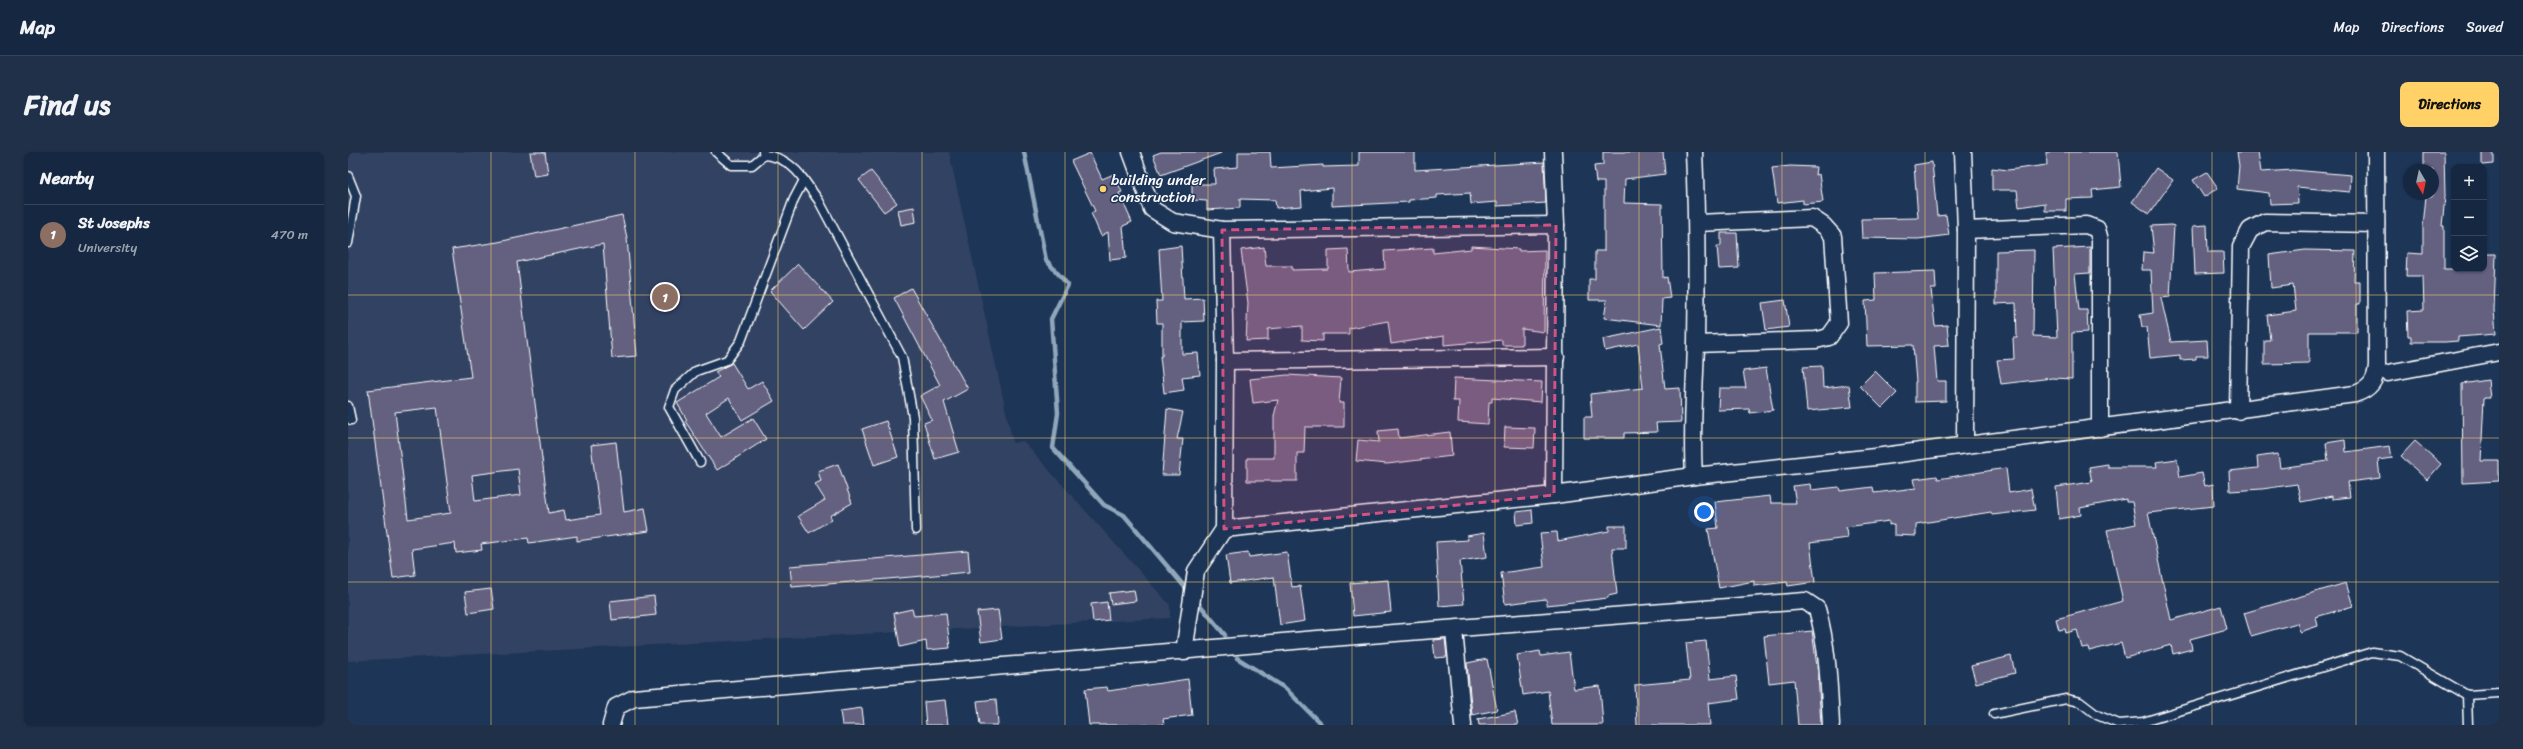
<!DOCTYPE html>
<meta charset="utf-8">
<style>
:root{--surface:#162841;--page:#1f3048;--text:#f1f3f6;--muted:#9ea6b1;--line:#35445a;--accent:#ffd166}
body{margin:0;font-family:Sriracha,sans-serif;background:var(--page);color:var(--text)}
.controls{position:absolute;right:12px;top:12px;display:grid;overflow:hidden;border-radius:8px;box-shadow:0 1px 3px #0004}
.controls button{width:36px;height:36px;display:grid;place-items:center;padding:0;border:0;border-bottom:1px solid var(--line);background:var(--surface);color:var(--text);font:20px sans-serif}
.compass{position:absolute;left:2055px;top:12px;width:36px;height:36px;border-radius:50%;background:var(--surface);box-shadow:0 1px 3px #0004;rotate:171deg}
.you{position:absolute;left:1356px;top:360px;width:14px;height:14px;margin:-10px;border:3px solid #fff;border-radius:50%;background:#1a73e8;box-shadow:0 0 0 6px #1a73e833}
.badge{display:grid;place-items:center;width:26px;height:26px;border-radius:50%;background:var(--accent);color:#fff;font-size:13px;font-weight:700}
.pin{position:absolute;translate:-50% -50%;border:2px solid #fff;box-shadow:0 1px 4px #0006}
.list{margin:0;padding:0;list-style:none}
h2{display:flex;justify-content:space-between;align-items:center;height:52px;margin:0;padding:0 16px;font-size:17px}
h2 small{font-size:13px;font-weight:400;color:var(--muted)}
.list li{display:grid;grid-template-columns:26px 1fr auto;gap:12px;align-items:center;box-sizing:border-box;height:60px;padding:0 16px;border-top:1px solid var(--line)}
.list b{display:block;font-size:15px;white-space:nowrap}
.list p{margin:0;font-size:13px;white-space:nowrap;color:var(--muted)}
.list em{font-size:13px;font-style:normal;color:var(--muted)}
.icon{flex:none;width:22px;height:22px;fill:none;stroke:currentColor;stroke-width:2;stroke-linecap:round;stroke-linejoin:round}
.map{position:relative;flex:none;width:2151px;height:573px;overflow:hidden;border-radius:8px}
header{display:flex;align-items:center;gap:24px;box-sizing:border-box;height:56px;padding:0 20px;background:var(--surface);border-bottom:1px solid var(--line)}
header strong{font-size:19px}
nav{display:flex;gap:22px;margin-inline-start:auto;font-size:14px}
.intro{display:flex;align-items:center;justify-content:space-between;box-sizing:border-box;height:96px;padding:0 24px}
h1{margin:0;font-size:28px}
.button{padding:10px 18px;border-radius:8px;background:var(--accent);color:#111;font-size:14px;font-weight:700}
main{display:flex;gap:24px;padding:0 24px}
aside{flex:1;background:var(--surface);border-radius:8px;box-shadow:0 1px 3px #0004}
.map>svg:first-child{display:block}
.built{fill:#324263}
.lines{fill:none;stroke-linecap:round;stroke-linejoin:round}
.stream{stroke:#90a7bb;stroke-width:4.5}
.building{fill:#646180;stroke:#fff;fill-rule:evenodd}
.service-casing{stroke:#fff;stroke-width:11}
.minor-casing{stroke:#fff;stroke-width:19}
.service{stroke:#1d3557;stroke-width:8}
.minor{stroke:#1d3557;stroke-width:16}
.marked{fill:#d15284;fill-opacity:0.2;stroke:#d15284;stroke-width:3;stroke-dasharray:8 5;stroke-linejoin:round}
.grid{fill:none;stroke:#ffd166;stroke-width:1;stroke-opacity:0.55}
.poi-dot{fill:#ffd166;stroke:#1d3557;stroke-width:1.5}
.labels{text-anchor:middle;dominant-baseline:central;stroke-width:3;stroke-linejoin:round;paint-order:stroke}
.poi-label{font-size:15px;fill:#fff;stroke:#1d3557;text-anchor:start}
</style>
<header>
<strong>Map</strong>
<nav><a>Map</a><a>Directions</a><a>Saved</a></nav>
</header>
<div class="intro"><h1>Find us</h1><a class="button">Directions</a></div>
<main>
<aside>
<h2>Nearby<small></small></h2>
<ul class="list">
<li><span class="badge" style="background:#8d6e63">1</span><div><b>St Josephs</b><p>University</p></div><em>470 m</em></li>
</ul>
</aside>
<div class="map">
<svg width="2151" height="573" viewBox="0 0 2151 573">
<rect width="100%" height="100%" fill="#1d3557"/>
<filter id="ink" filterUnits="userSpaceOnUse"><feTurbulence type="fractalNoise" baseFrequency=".025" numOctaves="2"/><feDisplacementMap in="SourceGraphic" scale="8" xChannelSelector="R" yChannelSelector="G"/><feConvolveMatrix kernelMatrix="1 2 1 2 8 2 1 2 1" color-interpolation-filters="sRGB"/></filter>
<g filter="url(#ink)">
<path class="built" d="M0 0H601L665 291 675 289 822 453V466L0 509Z"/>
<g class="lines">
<g class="stream">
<path d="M676 0 698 108 720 133 703 167 710 261 705 296 756 353 776 363 841 440"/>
<path d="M847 447 877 483"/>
<path d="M889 506 937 536 974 573"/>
</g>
</g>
<g class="building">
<path d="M182 0H197L200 22 186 24Z"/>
<path d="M813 0H873V1L813 23 805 3Z"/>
<path d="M890 0H922L923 16 975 13V15L1011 14V0H1067V18L1196 10 1198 51 1149 54V50L1123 52 1122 41 1089 43V46L1061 48V50L984 54V36L953 39 954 54 928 56 927 48 892 47V56L859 58V49L844 48V32H867L866 17 890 15Z"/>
<path d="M1255 0H1315L1317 22 1277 27 1276 51 1314 52 1315 126 1319 125 1322 146 1314 147 1313 173 1256 166 1259 148H1241V127H1247V99H1256V30H1248L1246 14 1255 13Z"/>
<path d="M1698 0H1770L1773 35 1744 38 1745 46 1718 47V59H1697V51L1671 55 1669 38H1644V16L1660 18 1699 13Z"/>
<path d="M1889 0H1910L1913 20 1945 18 2003 23 2002 40 1949 35 1950 51 1922 52 1921 41 1889 37 1891 14Z"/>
<path d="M2076 0H2096L2097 45 2094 74H2096V117H2136V102H2148L2146 158 2148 182 2110 185V189L2097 190H2063V184H2060L2059 159 2076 158 2075 124H2058L2059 101 2075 102V74L2078 44H2085V18H2076Z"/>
<path d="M2134 0H2146V12L2134 13Z"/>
<path d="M742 1 754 27 766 22 774 40 771 41 784 70 775 74 778 106 762 108 760 80 753 84 743 61 747 59 723 9Z"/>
<path d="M1584 10 1589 64 1598 63 1601 83 1570 87 1514 86 1513 67 1570 66 1566 13Z"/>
<path d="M1442 14 1468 15 1467 23 1471 22 1475 50 1455 52V48L1429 51 1424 16Z"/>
<path d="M1808 16 1825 28 1801 62 1784 50Z"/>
<path d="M523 19 549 51 536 60 511 28Z"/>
<path d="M1859 20 1870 36 1856 45 1845 28Z"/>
<path d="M566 55 568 70 553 73 550 58Z"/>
<path d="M274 63 279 86 289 204 264 206 255 92 169 110 201 361 216 358 218 368 252 363 243 293 268 290 276 360 297 356 301 379 229 389V384L181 391 180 386 133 392 134 398 108 401 107 391 64 397 67 423 45 426 20 238 123 225 104 97 150 90ZM89 255 103 361 60 367 47 260ZM170 317 173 343 127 349 124 323Z"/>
<path d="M1823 73 1826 74 1822 145 1813 146 1823 190 1859 188 1860 204H1848V207L1832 208V203L1802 206 1799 175H1794L1792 163 1805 161 1803 118H1794L1795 100 1806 101 1803 74Z"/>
<path d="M1859 73 1860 100H1875L1876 121 1847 122 1845 74Z"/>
<path d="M1373 81H1389L1391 116 1371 117 1369 94H1373Z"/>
<path d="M833 94 836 147 855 146 856 169 834 170V202L850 201 852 223 834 225 836 238 816 241 812 204H814V171H809L808 149H814L811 97Z"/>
<path d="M1123 94 1171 97V99L1197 98 1196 180 1174 177V193H1154V188L1096 193V184L1043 192 1040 169 1001 176V182H975V189L954 188V174L920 177V188L898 189 900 151 893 98 916 95 918 114H944V118L980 117V98L1000 97 1001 120 1037 117 1036 99 1085 96V101L1123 97Z"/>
<path d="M1742 95V121L1727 122 1731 158H1739L1740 180 1724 181V227L1704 226 1653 232 1649 208 1666 207 1665 186H1669L1668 151 1648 152V99L1686 98 1685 184 1709 185 1705 97Z"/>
<path d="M1957 98 2007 99 2006 129H2012V152H2009V180H1961V211L1916 212V188H1922L1919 163 1948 159 1945 133 1923 136 1921 103Z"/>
<path d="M450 112 485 150 456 178 422 139Z"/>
<path d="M1587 119 1588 137H1583L1587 174 1599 173 1601 193 1586 194 1589 229H1598V249L1567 250V230H1568L1565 193 1519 194 1517 149 1528 148 1527 121Z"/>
<path d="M563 136 620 237 596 250 611 300 587 307 576 271 584 268 572 244 592 233 546 146Z"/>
<path d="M1437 148 1441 175 1418 178 1414 151Z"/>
<path d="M1313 175 1315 191 1312 192 1317 237 1332 236 1333 270 1308 271 1309 280 1276 281V286H1236V265H1244L1242 242 1295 236 1290 192 1257 199 1255 187Z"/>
<path d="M384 211 400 237 414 229 426 249 394 268 381 246 358 261 373 285 405 266 418 287 369 318 337 269 339 268 329 251 371 225 367 220Z"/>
<path d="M1474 214 1475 236 1501 233 1504 255 1459 259 1455 215Z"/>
<path d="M1418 216 1425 258 1402 261 1401 257 1370 258 1371 236H1398L1395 219Z"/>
<path d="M1527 219 1549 241 1534 256 1512 234Z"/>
<path d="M939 223 993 226 991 251H996V275H957L956 301H949V329H899V306H926V264L930 248 905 251 902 227Z"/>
<path d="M1106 226 1194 230 1193 250 1144 246V250H1141L1140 272 1110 270 1111 249H1105Z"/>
<path d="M2140 228 2142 246H2136L2133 309H2151V329L2115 331 2114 232Z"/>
<path d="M819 257 835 260 829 287H835L831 323H814Z"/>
<path d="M538 269 550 305 526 313 514 277Z"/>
<path d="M1157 275 1187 276 1186 296 1156 295Z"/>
<path d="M1050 277 1051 286 1102 280 1104 304 1039 312 1008 309 1010 288 1031 290 1030 279Z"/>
<path d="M1997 288 1998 300 2042 294 2044 306 2030 308 2032 326 2000 330 2002 345 1984 347V344L1953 350 1949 332 1914 337 1882 339 1881 319 1910 316 1909 305 1930 302 1932 316 1980 309 1978 291Z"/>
<path d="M2067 289 2093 312 2079 328 2053 304Z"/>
<path d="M1829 307 1832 325 1854 321 1857 334 1865 332 1866 354 1800 361 1823 468 1873 454 1879 477 1842 487 1844 497 1825 502 1823 493 1777 506 1773 491 1741 499 1740 495 1734 496 1729 478 1718 481 1717 477 1711 478 1708 467 1775 449 1759 378 1788 372 1784 350H1778V347L1732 356 1733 363 1711 367 1708 335 1744 330 1741 315 1760 312V315H1809L1808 310Z"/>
<path d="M490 312 504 351 482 364 484 367 461 381 450 364 477 348 467 332 473 329 470 319Z"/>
<path d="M1658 316 1661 341 1683 337 1687 358 1644 363 1643 360 1568 372V384L1546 383V372L1541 373V369L1498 375 1499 386 1462 391 1467 430 1440 434 1439 430 1406 434V429L1371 436 1360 377 1370 376 1367 350 1422 344 1423 351H1448L1445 334 1462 332 1463 338 1491 335 1492 339 1525 335 1526 341 1568 336 1566 327 1589 324 1590 327Z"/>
<path d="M1184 358 1185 371 1169 373 1168 360Z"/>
<path d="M1261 374H1278V396H1264L1269 442 1260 444V446L1199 453 1198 447 1157 452 1153 421 1196 415 1192 381 1209 380 1210 389 1261 379Z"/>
<path d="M1136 381 1139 405 1112 409 1116 452 1091 454 1088 390 1120 388 1119 384Z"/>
<path d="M620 399 622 420 444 435 442 414Z"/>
<path d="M900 400 901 405 939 400 944 435 952 434 957 469 932 473 926 425 882 431 878 403Z"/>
<path d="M1040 428 1043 460 1005 464 1002 431Z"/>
<path d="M1998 431 2005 454 1968 465 1970 474 1952 480 1949 471 1903 484 1896 461Z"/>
<path d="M143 437 146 457 120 461 117 440Z"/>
<path d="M786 438 788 449 763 452 761 441Z"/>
<path d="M306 444 308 463 264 468 262 449Z"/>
<path d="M759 450 761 468 745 470 743 452Z"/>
<path d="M564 457 566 464 598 461 602 496 579 498 578 489 552 495 546 461Z"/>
<path d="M650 458 654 487 633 490 629 460Z"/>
<path d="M1464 479 1470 522 1473 573H1450L1446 528 1421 531 1416 484Z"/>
<path d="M1097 487 1099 505 1087 506 1085 488Z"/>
<path d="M1358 489 1362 527 1388 524 1391 547 1360 551 1362 573H1289L1287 533 1342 528 1338 491Z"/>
<path d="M1192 499 1193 504 1221 500 1226 537 1252 534 1255 573H1204L1200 539 1175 543 1169 503Z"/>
<path d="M1663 504 1667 521 1628 531 1623 514Z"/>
<path d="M1139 507 1149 558 1124 563 1119 511Z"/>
<path d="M840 527 844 563 815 567 816 573H741L737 537 759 535 760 539Z"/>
<path d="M648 547 650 573H632L629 549Z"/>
<path d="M597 548 600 573H578L576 550Z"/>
<path d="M514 556 516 573H494L492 559Z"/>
<path d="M1167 560 1170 573H1131L1130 567Z"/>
</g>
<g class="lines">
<defs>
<g id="service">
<path d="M368 0 383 13H404L416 3 415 0"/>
<path d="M0 24 8 44 0 91"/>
<path d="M456 28 471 49 554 205 565 265 568 378"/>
<path d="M0 254 3 268"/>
<path d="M352 310 321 255 327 238 348 219 379 208 393 189 446 47 456 28C447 15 433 4 416 3"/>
<path d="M2119 543 2120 573"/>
<path d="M1646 562 1718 547 1732 550 1749 563 1771 572 1795 570 2024 500 2052 504 2119 543 2151 541"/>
</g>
<g id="minor">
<path d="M783 0 804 57 825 70 874 78 1208 73"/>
<path d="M1205 0 1208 73 1206 343"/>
<path d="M1615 0 1618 78"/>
<path d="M1348 192 1468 188 1481 185 1491 171 1485 84 1476 74 1464 66 1349 71"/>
<path d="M877 209 1208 205"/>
<path d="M2040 221 2151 200"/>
<path d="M1890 259 1893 95 1902 78 1917 70 2028 72"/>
<path d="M1617 292 1618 78 1738 73 1749 77 1752 88V276"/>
<path d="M1346 324C1343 279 1347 235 1348 191 1349 127 1349 64 1346 0"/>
<path d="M876 377 1206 343 1346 324 1527 305 2007 242C2022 237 2028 229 2029 213L2028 0"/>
<path d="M1106 478 1115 573"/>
<path d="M836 500 848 419 876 377 877 209 874 78"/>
<path d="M263 573 268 555 286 546 957 488 1457 449 1469 457C1480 495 1481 534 1483 573"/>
</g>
</defs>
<use href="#service" class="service-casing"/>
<use href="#minor" class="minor-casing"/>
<use href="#service" class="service"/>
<use href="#minor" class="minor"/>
</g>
</g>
<path class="marked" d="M1208 73 1206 343 876 377 874 78Z"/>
<path class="grid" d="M143 0V573M287 0V573M430 0V573M574 0V573M717 0V573M860 0V573M1004 0V573M1147 0V573M1291 0V573M1434 0V573M1577 0V573M1721 0V573M1864 0V573M2008 0V573M0 143H2151M0 286H2151M0 430H2151"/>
<circle class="poi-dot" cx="755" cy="37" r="4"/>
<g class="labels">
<g class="poi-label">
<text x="763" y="28">building under<tspan x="763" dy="17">construction</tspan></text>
</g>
</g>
</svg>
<div class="controls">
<button>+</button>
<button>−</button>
<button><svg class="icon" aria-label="layers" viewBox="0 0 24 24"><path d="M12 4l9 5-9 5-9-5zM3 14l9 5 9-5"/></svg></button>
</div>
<svg class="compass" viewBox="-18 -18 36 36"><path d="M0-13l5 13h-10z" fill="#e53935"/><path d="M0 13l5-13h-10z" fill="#9ea6b1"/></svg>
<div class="you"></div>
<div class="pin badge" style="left:317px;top:145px;background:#8d6e63">1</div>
</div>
</main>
